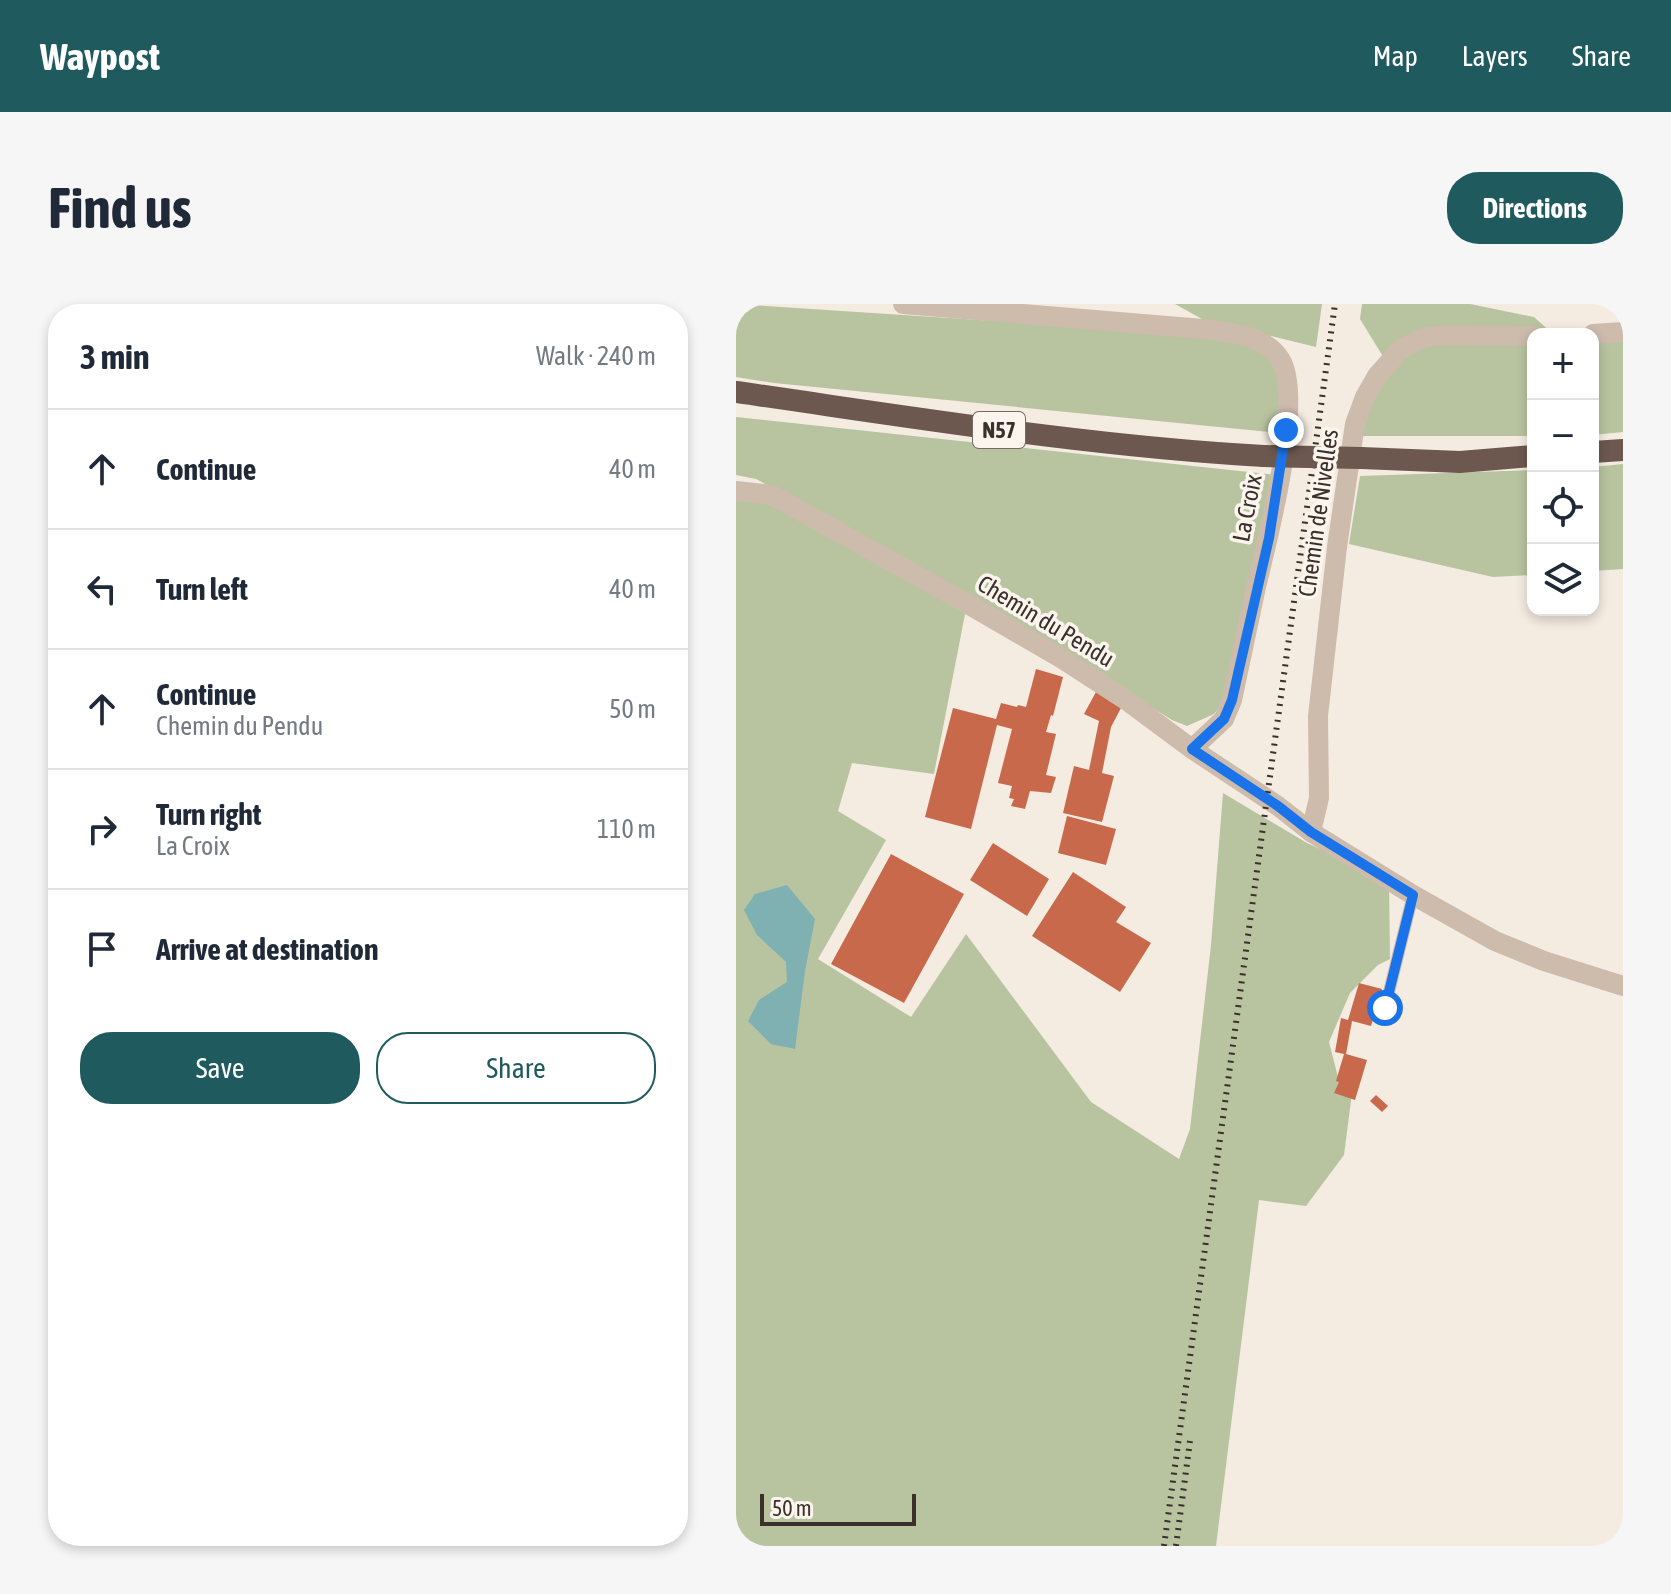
<!DOCTYPE html>
<meta charset="utf-8">
<style>
:root{--surface:#fff;--page:#f6f6f7;--text:#1f2937;--muted:#747a83;--line:#e0e1e3;--accent:#1f5a5e}
body{margin:0;font-family:"Asap Condensed",sans-serif;background:var(--page);color:var(--text)}
.controls{position:absolute;right:24px;top:24px;display:grid;overflow:hidden;border-radius:16px;box-shadow:0 4px 12px #0003}
.controls button{width:72px;height:72px;display:grid;place-items:center;padding:0;border:0;border-bottom:2px solid var(--line);background:var(--surface);color:var(--text);font:40px sans-serif}
.scale{position:absolute;left:24px;bottom:20px;width:156px;box-sizing:border-box;padding-left:8px;border:4px solid #3b302b;border-top:0;font-size:22px;line-height:28px;white-space:nowrap;color:#3b302b;-webkit-text-stroke:6px #fbf5ee;paint-order:stroke}
.stop{position:absolute;width:24px;height:24px;margin:-18px;border:6px solid #1a73e8;border-radius:50%;background:#fff}
.stop.end{background:#1a73e8;border-color:#fff;box-shadow:0 2px 8px #0008}
.list{margin:0;padding:0;list-style:none}
h2{display:flex;justify-content:space-between;align-items:center;height:104px;margin:0;padding:0 32px;font-size:34px}
h2 small{font-size:26px;font-weight:400;color:var(--muted)}
.list li{display:grid;grid-template-columns:52px 1fr auto;gap:24px;align-items:center;box-sizing:border-box;height:120px;padding:0 32px;border-top:2px solid var(--line)}
.list b{display:block;font-size:30px;white-space:nowrap}
.list p{margin:0;font-size:26px;white-space:nowrap;color:var(--muted)}
.list em{font-size:26px;font-style:normal;color:var(--muted)}
.actions{display:flex;gap:16px;padding:24px 32px}
.actions a{flex:1;padding:18px 0;border:2px solid var(--accent);border-radius:32px;text-align:center;font-size:28px;color:var(--accent)}
.actions .main{background:var(--accent);color:#fff}
.icon{flex:none;width:44px;height:44px;fill:none;stroke:currentColor;stroke-width:2;stroke-linecap:round;stroke-linejoin:round}
.map{position:relative;flex:none;width:887px;height:1242px;overflow:hidden;border-radius:32px}
header{display:flex;align-items:center;gap:48px;box-sizing:border-box;height:112px;padding:0 40px;background:var(--accent);color:#fff}
header strong{font-size:38px}
nav{display:flex;gap:44px;margin-inline-start:auto;font-size:28px}
.intro{display:flex;align-items:center;justify-content:space-between;box-sizing:border-box;height:192px;padding:0 48px}
h1{margin:0;font-size:56px}
.button{padding:20px 36px;border-radius:32px;background:var(--accent);color:#fff;font-size:28px;font-weight:700}
main{display:flex;gap:48px;padding:0 48px}
aside{flex:1;background:var(--surface);border-radius:32px;box-shadow:0 4px 12px #0003}
.map>svg:first-child{display:block}
.green{fill:#b8c4a0}
.water{fill:#7fb0b2}
.building{fill:#c8694b}
.lines{fill:none;stroke-linecap:round;stroke-linejoin:round}
.service{stroke:#cdbbac;stroke-width:12}
.minor{stroke:#cdbbac;stroke-width:20}
.trunk{stroke:#6c584f;stroke-width:22}
.rail{stroke:#3b302b;stroke-width:6;stroke-dasharray:2 6;stroke-linecap:butt}
.trunk-bridge{stroke:#6c584f;stroke-width:22}
.route{stroke:#1a73e8;stroke-width:10}
.labels{text-anchor:middle;dominant-baseline:central;stroke-width:7;stroke-linejoin:round;paint-order:stroke}
.shield{fill:#fbf5ee;stroke:#756b66;stroke-width:2}
.shield-label{font-size:22px;font-weight:bold;fill:#3b302b}
.street-label{font-size:24px;fill:#3b302b;stroke:#fbf5ee}
</style>
<header>
<strong>Waypost</strong>
<nav><a>Map</a><a>Layers</a><a>Share</a></nav>
</header>
<div class="intro"><h1>Find us</h1><a class="button">Directions</a></div>
<main>
<aside>
<h2>3 min<small>Walk · 240 m</small></h2>
<ul class="list">
<li><svg class="icon" aria-label="ahead" viewBox="0 0 24 24"><path d="M12 20V5M6 11l6-6 6 6"/></svg><div><b>Continue</b></div><em>40 m</em></li>
<li><svg class="icon" aria-label="left" viewBox="0 0 24 24"><path d="M17 20v-9H6M10 6l-5 5 5 5"/></svg><div><b>Turn left</b></div><em>40 m</em></li>
<li><svg class="icon" aria-label="ahead" viewBox="0 0 24 24"><path d="M12 20V5M6 11l6-6 6 6"/></svg><div><b>Continue</b><p>Chemin du Pendu</p></div><em>50 m</em></li>
<li><svg class="icon" aria-label="right" viewBox="0 0 24 24"><path d="M7 20v-9h11M14 6l5 5-5 5"/></svg><div><b>Turn right</b><p>La Croix</p></div><em>110 m</em></li>
<li><svg class="icon" aria-label="arrive" viewBox="0 0 24 24"><path d="M6 21V4h12l-3 4 3 4H6"/></svg><div><b>Arrive at destination</b></div></li>
</ul>
<div class="actions"><a class="main">Save</a><a>Share</a></div>
</aside>
<div class="map">
<svg width="887" height="1242" viewBox="0 0 887 1242">
<rect width="100%" height="100%" fill="#f4ebe1"/>
<g class="green">
<path d="M0 0 486 32C510 41 543 50 548 79 550 90 545 117 544 129L38 79 0 73Z"/>
<path d="M439 0H586L580 43 466 15Z"/>
<path d="M626 0H734L798 13 817 30 705 31 651 59 624 15Z"/>
<path d="M887 36V128L857 131V38Z"/>
<path d="M797 39V132H625L646 71 688 41Z"/>
<path d="M0 113 541 171 491 393 478 410 451 422 436 416 246 298 20 175 0 171Z"/>
<path d="M887 160V265L857 267V163Z"/>
<path d="M797 166V271L757 273 613 240 624 172Z"/>
<path d="M0 195 43 202 230 305 198 470 116 459 102 507 150 536 82 655 175 713 230 630 355 798 443 855 454 825 475 641 487 489 571 539 653 576 654 655 642 661 614 689 593 738 603 777 616 789 608 851 570 902 523 896 480 1242H0Z"/>
</g>
<path class="water" d="M51 581 79 615 69 667 59 745 35 740 12 717 23 696 51 678 50 658 21 631 8 606 19 590Z"/>
<g class="building">
<path d="M300 365 327 373 317 412 315 411 310 428 320 430 310 471 320 473 315 489 294 487 289 505 275 502 278 495 273 494 276 482 262 479 276 425 261 421 235 525 189 513 217 404 260 415 265 399 281 403 282 401 290 403Z"/>
<path d="M360 388 386 402 375 423 366 469 378 472 366 518 327 509 338 462 353 466 363 417 348 410Z"/>
<path d="M331 512 380 525 370 561 322 549Z"/>
<path d="M257 539 313 575 291 612 234 576Z"/>
<path d="M155 550 228 590 168 699 95 660Z"/>
<path d="M337 568 390 603 380 618 415 639 384 688 296 632Z"/>
<path d="M623 679 646 685 635 722 616 717 610 750 631 756 619 796 598 789 603 778 600 777 608 750 599 748 605 714 612 716Z"/>
<path d="M640 791 652 802 646 808 634 797Z"/>
</g>
<g class="lines">
<path class="service" d="M649 704 677 591"/>
<g class="minor">
<path d="M167 0 467 25C494 29 528 30 544 55 569 93 531 237 520 283 512 321 504 359 496 396L488 415 456 445"/>
<path d="M857 30 887 28"/>
<path d="M0 187 36 191 230 299 325 354 390 396 456 445 542 502 575 528 677 591 759 637 808 657 887 682"/>
<path d="M575 528 583 494 582 412 601 243 619 120 629 93 641 72 665 45 687 34 705 31 797 32"/>
</g>
<g class="trunk">
<path d="M0 88C176 113 351 142 528 152"/>
<path d="M857 148 887 146"/>
<path d="M625 154 724 158 797 152"/>
</g>
<g class="rail">
<path d="M428 1242 599 0"/>
<path d="M440 1242 454 1137"/>
</g>
<path class="trunk-bridge" d="M528 152 625 154"/>
</g>
<g class="lines">
<path class="route" d="M550 126 533 234 496 396 488 415 456 445 542 502 575 528 677 591 649 704"/>
</g>
<g class="labels">
<rect class="shield" x="237" y="108" width="52" height="36" rx="6"/>
<g class="shield-label">
<text x="263" y="126">N57</text>
</g>
<g class="street-label">
<text transform="translate(511 204) rotate(-79)">La Croix</text>
<text transform="translate(582 209) rotate(-82)">Chemin de Nivelles</text>
<text transform="translate(310 317) rotate(31)">Chemin du Pendu</text>
</g>
</g>
</svg>
<div class="controls">
<button>+</button>
<button>−</button>
<button><svg class="icon" aria-label="locate" viewBox="0 0 24 24"><circle cx="12" cy="12" r="6"/><path d="M12 2v4M12 18v4M2 12h4M18 12h4"/></svg></button>
<button><svg class="icon" aria-label="layers" viewBox="0 0 24 24"><path d="M12 4l9 5-9 5-9-5zM3 14l9 5 9-5"/></svg></button>
</div>
<div class="scale">50 m</div>
<div class="stop" style="left:649px;top:704px"></div>
<div class="stop end" style="left:550px;top:126px"></div>
</div>
</main>
